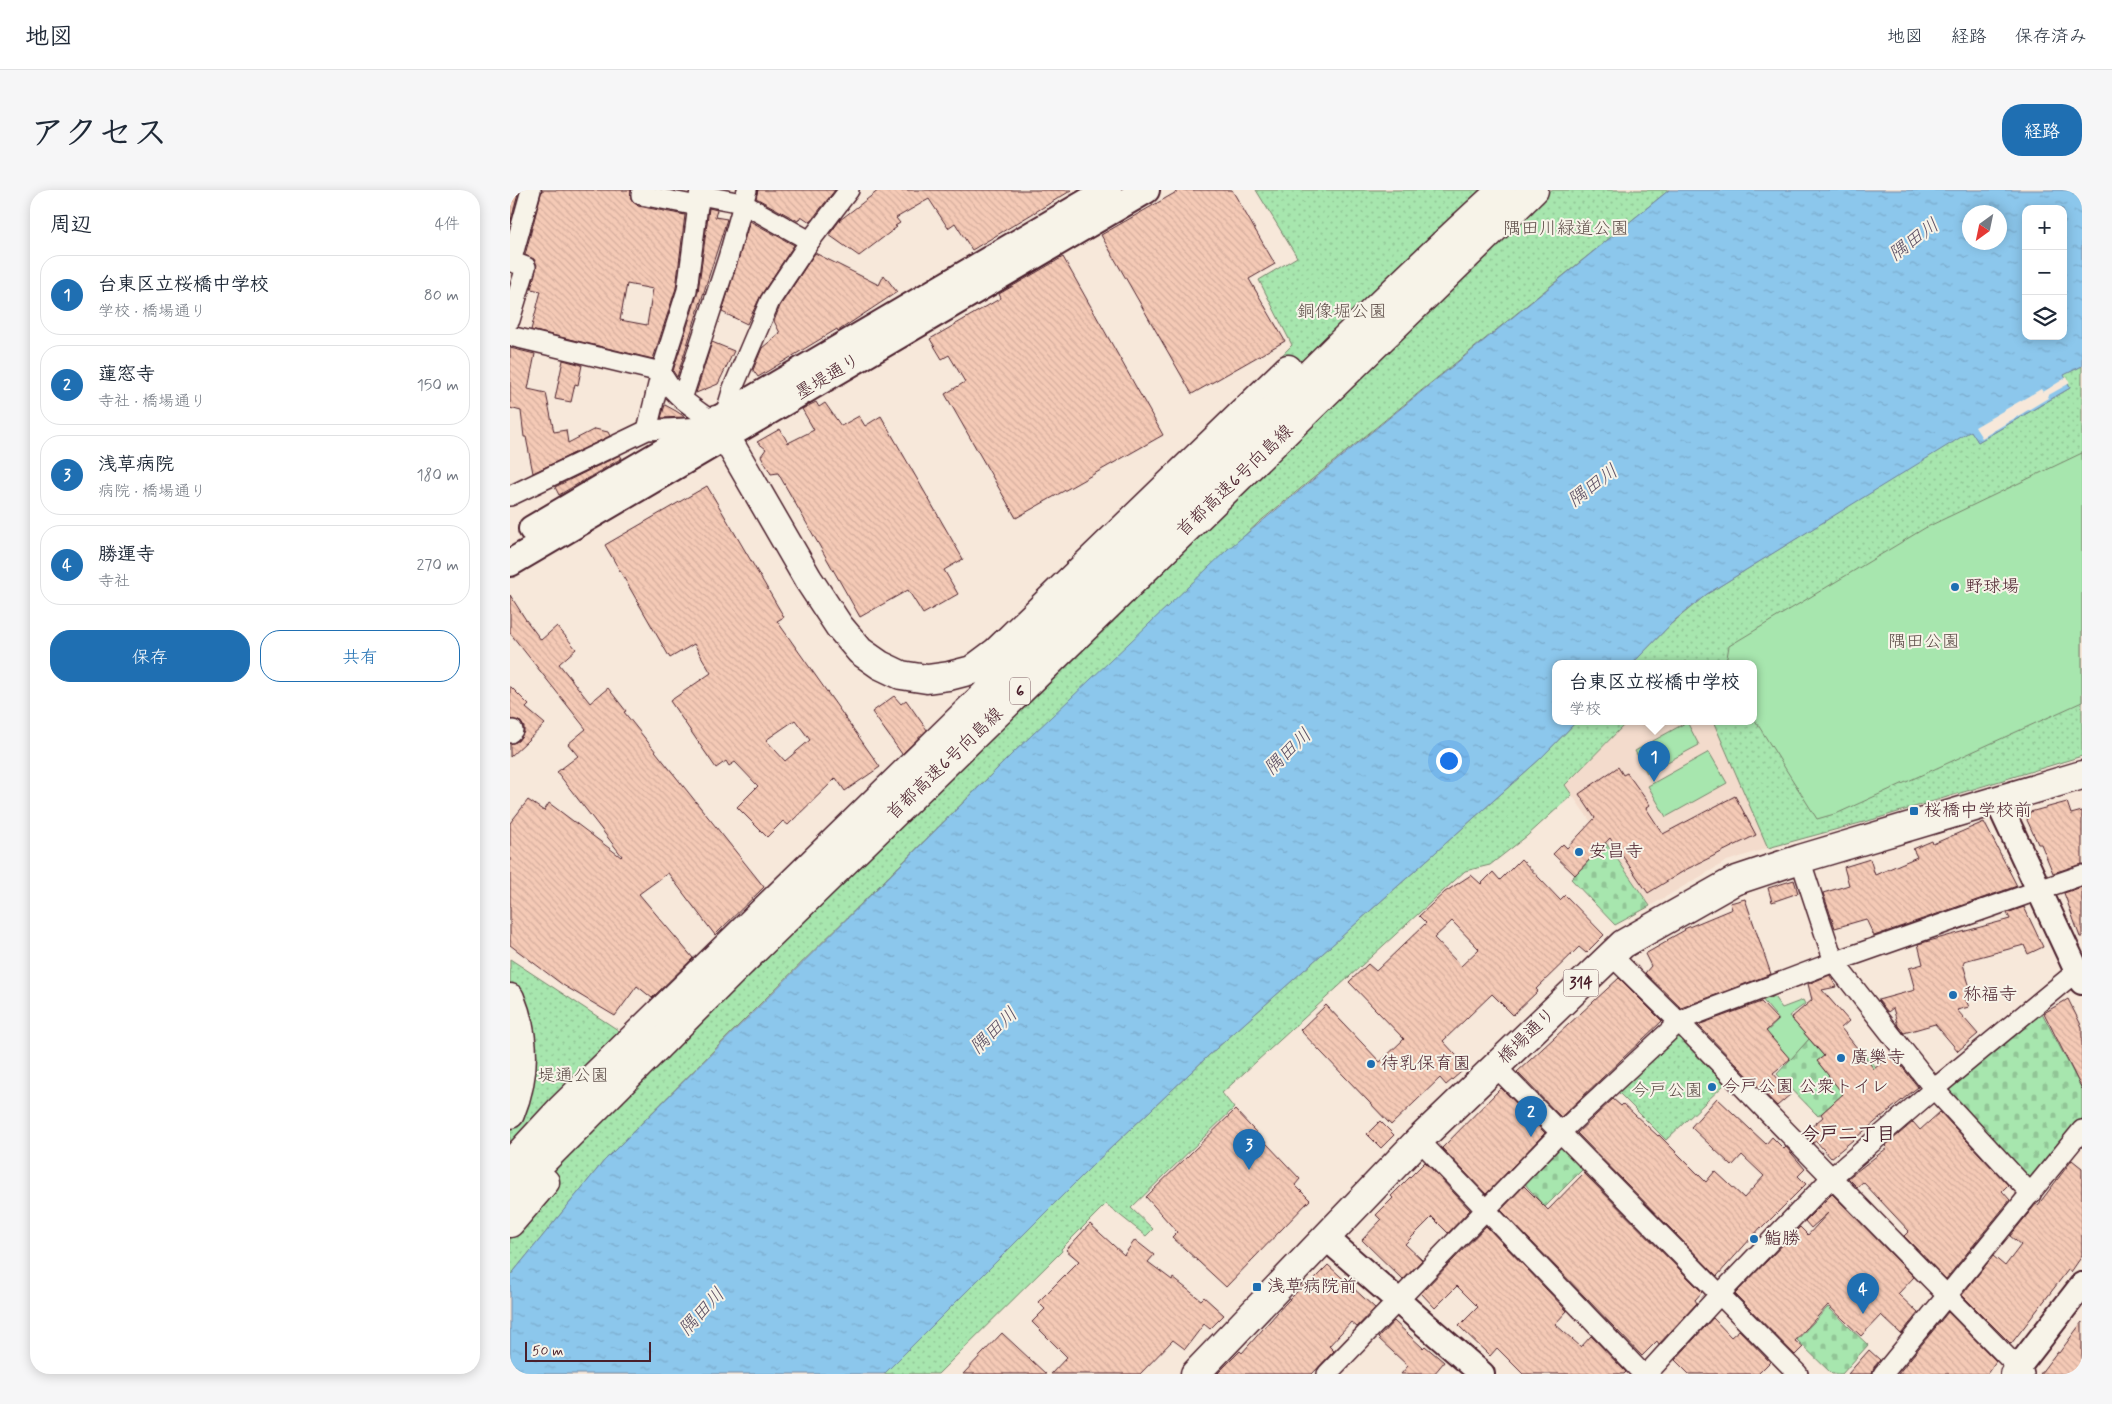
<!DOCTYPE html>
<html lang="ja">
<meta charset="utf-8">
<style>
:root{--surface:#fff;--page:#f6f6f7;--text:#1f2937;--muted:#747a83;--line:#e0e1e3;--accent:#1f6fb2}
body{margin:0;font-family:Mynerve,"Klee One",sans-serif;background:var(--page);color:var(--text)}
.controls{position:absolute;right:15px;top:15px;display:grid;overflow:hidden;border-radius:10px;box-shadow:0 2px 12px #0003}
.controls button{width:45px;height:45px;display:grid;place-items:center;padding:0;border:0;border-bottom:1px solid var(--line);background:var(--surface);color:var(--text);font:25px sans-serif}
.compass{position:absolute;left:1452px;top:15px;width:45px;height:45px;border-radius:50%;background:var(--surface);box-shadow:0 2px 12px #0003;rotate:213deg}
.scale{position:absolute;left:15px;bottom:12px;width:126px;box-sizing:border-box;padding-left:5px;border:2px solid #4a1f2b;border-top:0;font-size:14px;line-height:18px;white-space:nowrap;color:#4a1f2b;-webkit-text-stroke:4px #f7f3e8;paint-order:stroke}
.you{position:absolute;left:938px;top:570px;width:18px;height:18px;margin:-12px;border:4px solid #fff;border-radius:50%;background:#1a73e8;box-shadow:0 0 0 8px #1a73e833}
.badge{display:grid;place-items:center;width:32px;height:32px;border-radius:50%;background:var(--accent);color:#fff;font-size:16px;font-weight:700}
.pin{position:absolute;translate:-50% -41px;filter:drop-shadow(0 1px 2px #0008)}
.pin::after{content:'';position:absolute;top:26px;width:18px;height:15px;background:inherit;clip-path:polygon(0 0,100% 0,50% 100%)}
.popup{position:absolute;left:1042px;top:470px;width:205px;height:65px;box-sizing:border-box;display:grid;place-content:center;border-radius:10px;background:var(--surface);filter:drop-shadow(0 1px 4px #0005);font-size:16px;white-space:nowrap;color:var(--muted)}
.popup b{font-size:19px;color:var(--text)}
.popup::after{content:'';position:absolute;left:50%;top:100%;margin-left:-10px;border:10px solid transparent;border-top-color:var(--surface)}
.list{margin:0;padding:0;list-style:none}
h2{display:flex;justify-content:space-between;align-items:center;height:65px;margin:0;padding:0 20px;font-size:21px}
h2 small{font-size:16px;font-weight:400;color:var(--muted)}
.list li{display:grid;grid-template-columns:32px 1fr auto;gap:15px;align-items:center;box-sizing:border-box;height:80px;margin:0 10px 10px;padding:0 10px;border:1px solid var(--line);border-radius:20px}
.list b{display:block;font-size:19px;white-space:nowrap}
.list p{margin:0;font-size:16px;white-space:nowrap;color:var(--muted)}
.list em{font-size:16px;font-style:normal;color:var(--muted)}
.actions{display:flex;gap:10px;padding:15px 20px}
.actions a{flex:1;padding:11px 0;border:1px solid var(--accent);border-radius:20px;text-align:center;font-size:18px;color:var(--accent)}
.actions .main{background:var(--accent);color:#fff}
.icon{flex:none;width:28px;height:28px;fill:none;stroke:currentColor;stroke-width:2;stroke-linecap:round;stroke-linejoin:round}
.map{position:relative;flex:none;width:1572px;height:1184px;overflow:hidden;border-radius:20px}
header{display:flex;align-items:center;gap:30px;box-sizing:border-box;height:70px;padding:0 25px;background:var(--surface);border-bottom:1px solid var(--line)}
header strong{font-size:24px}
nav{display:flex;gap:28px;margin-inline-start:auto;font-size:18px}
.intro{display:flex;align-items:center;justify-content:space-between;box-sizing:border-box;height:120px;padding:0 30px}
h1{margin:0;font-size:35px}
.button{padding:12px 22px;border-radius:20px;background:var(--accent);color:#fff;font-size:18px;font-weight:700}
main{display:flex;gap:30px;padding:0 30px}
aside{flex:1;background:var(--surface);border-radius:20px;box-shadow:0 2px 12px #0003}
.map>svg:first-child{display:block}
.built{fill:#f3dbcc}
.cemetery{fill:url(#cemetery-stones);stroke:#78826c}
.park{fill:url(#park-dots);stroke:#78826c}
.garden{fill:#a7e6ae;stroke:#78826c}
.water{fill:url(#water-ripples);stroke:#72849f;fill-rule:evenodd}
.pier{fill:#f7e8da}
.building{fill:url(#building-back-hatch);stroke:#4a1f2b;fill-rule:evenodd}
.lines{fill:none;stroke-linecap:round;stroke-linejoin:round}
.minor-casing{stroke:#4a1f2b;stroke-width:22}
.tertiary-casing{stroke:#4a1f2b;stroke-width:28}
.secondary-casing{stroke:#4a1f2b;stroke-width:30}
.primary-casing{stroke:#4a1f2b;stroke-width:31}
.motorway-casing{stroke:#4a1f2b;stroke-width:31}
.minor{stroke:#f7f3e8;stroke-width:19}
.tertiary{stroke:#f7f3e8;stroke-width:24}
.secondary{stroke:#f7f3e8;stroke-width:26}
.primary{stroke:#f7f3e8;stroke-width:28}
.motorway{stroke:#f7f3e8;stroke-width:28}
.poi-dot{fill:#1f6fb2;stroke:#f7f3e8;stroke-width:2}
.labels{text-anchor:middle;dominant-baseline:central;stroke-width:4;stroke-linejoin:round;paint-order:stroke}
.shield{fill:#f7f3e8;stroke:#7e5f64;stroke-width:1}
.shield-label{font-size:16px;font-weight:bold;fill:#4a1f2b}
.park-label{font-size:18px;fill:#61514c;stroke:#f7f3e8}
.street-label{font-size:18px;fill:#4a1f2b;stroke:#f7f3e8}
.poi-label{font-size:18px;fill:#4a1f2b;stroke:#f7f3e8;text-anchor:start}
.water-label{font-size:19px;font-style:italic;fill:#5e5165;stroke:#f7f3e8}
.neighbourhood-label{font-size:19px;font-weight:bold;fill:#4a1f2b;stroke:#f7f3e8}
</style>
<header>
<strong>地図</strong>
<nav><a>地図</a><a>経路</a><a>保存済み</a></nav>
</header>
<div class="intro"><h1>アクセス</h1><a class="button">経路</a></div>
<main>
<aside>
<h2>周辺<small>4件</small></h2>
<ul class="list">
<li><span class="badge">1</span><div><b>台東区立桜橋中学校</b><p>学校 · 橋場通り</p></div><em>80 m</em></li>
<li><span class="badge">2</span><div><b>蓮窓寺</b><p>寺社 · 橋場通り</p></div><em>150 m</em></li>
<li><span class="badge">3</span><div><b>浅草病院</b><p>病院 · 橋場通り</p></div><em>180 m</em></li>
<li><span class="badge">4</span><div><b>勝運寺</b><p>寺社</p></div><em>270 m</em></li>
</ul>
<div class="actions"><a class="main">保存</a><a>共有</a></div>
</aside>
<div class="map">
<svg width="1572" height="1184" viewBox="0 0 1572 1184">
<defs>
<pattern id="cemetery-stones" width="16" height="16" patternUnits="userSpaceOnUse" patternTransform="scale(1.25)"><rect width="16" height="16" fill="#a7e6ae"/><path d="M2 7V4a2 2 0 0 1 4 0v3zM10 15v-3a2 2 0 0 1 4 0v3z" fill="#91c596"/></pattern>
<pattern id="park-dots" width="8" height="8" patternUnits="userSpaceOnUse" patternTransform="scale(1.25)"><rect width="8" height="8" fill="#a7e6ae"/><path d="M2 2h.1M6 6h.1" fill="none" stroke="#91c596" stroke-width="1.8" stroke-linecap="round"/></pattern>
<pattern id="water-ripples" width="26" height="14" patternUnits="userSpaceOnUse" patternTransform="scale(1.25)"><rect width="26" height="14" fill="#8cc7ec"/><path d="M2 4q2-2 4 0t4 0M15 11q2-2 4 0t4 0" fill="none" stroke="#7aaacb"/></pattern>
<pattern id="building-back-hatch" width="6" height="6" patternUnits="userSpaceOnUse" patternTransform="scale(1.25)"><rect width="6" height="6" fill="#f5cab6"/><path d="M-1 5l2 2M0 0l6 6M5-1l2 2" fill="none" stroke="#d4ad9d"/></pattern>
</defs>
<rect width="100%" height="100%" fill="#f7e8da"/>
<filter id="ink" filterUnits="userSpaceOnUse"><feTurbulence type="fractalNoise" baseFrequency=".02" numOctaves="2"/><feDisplacementMap in="SourceGraphic" scale="10" xChannelSelector="R" yChannelSelector="G"/><feConvolveMatrix kernelMatrix="1 2 1 2 8 2 1 2 1" color-interpolation-filters="sRGB"/></filter>
<g filter="url(#ink)">
<path class="built" d="M1118 531H1203L1258 658 1217 671 1140 716 1055 595Z"/>
<g class="cemetery">
<path d="M1096 653 1140 716 1105 735 1061 689Z"/>
<path d="M1531 821 1572 899V931L1520 992 1435 900Z"/>
<path d="M1299 849 1332 887 1357 866 1380 894 1348 892 1308 926 1267 884Z"/>
<path d="M1052 955 1074 978 1035 1017 1013 992Z"/>
<path d="M1318 1117 1358 1155 1332 1184H1322L1287 1150Z"/>
</g>
<g class="park">
<path d="M746 0H1159L748 333 502 564 235 829 94 971 0 1086V769L108 840 131 859 500 501 471 473 782 155 749 90 787 67Z"/>
<path d="M1572 176V566L1365 629 1258 658 1203 531H1243V473H1178L1176 471 1174 473H1123L1161 434 1197 404 1461 240 1468 252 1560 198 1553 185Z"/>
<path d="M1067 531H1118L1055 595 1062 605 1017 646 980 675 955 681 712 903 724 918 621 1018 643 1039 636 1046 596 1014 551 1059 552 1061 428 1184H374L587 971 698 866 1031 568Z"/>
<path d="M1166 844 1215 894 1156 950 1107 901Z"/>
</g>
<g class="garden">
<path d="M1572 263V512L1328 623 1307 629 1243 527V473H1216L1219 456 1415 338Z"/>
<path d="M1177 532 1189 555 1137 583 1125 561Z"/>
<path d="M1199 562 1217 593 1156 627 1138 596Z"/>
<path d="M1262 804 1272 818 1293 810 1295 814 1279 826 1299 849 1280 870 1254 844 1269 830 1251 808Z"/>
</g>
<path class="water" d="M1159 0H1572V176L1554 185 1560 198 1468 252 1461 241 1197 404 1165 430 1123 473H1045V531H1067L1031 568 698 866 587 971 374 1184H0V1086L94 971 502 564 718 359ZM1516 19H1553V146H1516ZM1460 22H1490V52H1460Z"/>
<path class="pier" d="M1557 187 1560 193 1537 206 1538 208 1472 248 1465 237 1531 199 1533 202Z"/>
<g class="building">
<path d="M0 0H9L0 34Z"/>
<path d="M32 0H121V9L128 16 175 25 166 98 143 169 21 140 31 101 21 99 27 75 24 69 15 65ZM117 94 143 99 137 135 110 130Z"/>
<path d="M248 0H325L300 32 291 26 288 31 246 8Z"/>
<path d="M369 0H562L462 60 445 33 438 38 419 9 386 28 390 33 385 36 387 37 349 66 319 45 330 30Z"/>
<path d="M670 0H722L765 74 739 89 775 151 682 204 591 45Z"/>
<path d="M199 18 207 20 205 27 217 29 167 187 163 181 188 102Z"/>
<path d="M240 31 284 55 251 105 237 134 212 122Z"/>
<path d="M305 63 369 95 374 85 387 102 328 141 327 139 248 187 243 180 252 158 270 143 264 131 270 116Z"/>
<path d="M553 67 653 245 506 328 435 204 455 192 439 165 432 169 420 149 491 108 489 104Z"/>
<path d="M202 152 224 161 208 194 186 203Z"/>
<path d="M0 158 25 164 18 199 36 203 44 242 56 240 58 253 85 239 98 242 100 246 23 283 16 247H14L11 221 0 218Z"/>
<path d="M53 170 72 175 68 195 65 194 61 212 45 209Z"/>
<path d="M306 212 309 217 315 213 331 236 349 226 355 236 371 226 453 369 434 380 448 404 413 424 398 400 350 427 268 283 261 284 251 266 256 259 247 252 270 239 278 253 304 240 292 219Z"/>
<path d="M155 215 166 221 175 227 151 228Z"/>
<path d="M110 265 112 268 49 305 45 297Z"/>
<path d="M197 296 274 427 267 431 370 577 335 601 326 588 278 635 273 631 257 647 227 617 248 596 225 572 219 576 216 571 206 578 160 511 201 483 184 454 160 468 95 355ZM285 530 300 550 275 571 256 550Z"/>
<path d="M0 405 16 430 31 450 47 436 66 459 49 474 80 513 98 498 116 521 114 522 254 697 205 745 158 683 129 704 183 768 142 808 127 796 105 826 53 795 0 755V633L18 610 34 621 39 613 111 667 112 666 47 582 68 566 58 554 76 539 0 443Z"/>
<path d="M0 496 19 515 16 518 35 534 0 567V554L8 551 14 542V537L11 532 0 529Z"/>
<path d="M384 506 391 514 396 510 417 540 392 564 362 522Z"/>
<path d="M1108 577 1113 585 1117 583 1140 615 1136 618 1153 644 1225 606 1246 645 1177 679 1138 703 1100 648 1065 685 1043 664 1053 654 1057 658 1085 628 1069 604Z"/>
<path d="M1557 612 1561 624 1572 621V674L1543 683 1531 654H1528L1517 630 1520 622Z"/>
<path d="M1474 632 1507 696 1364 746 1356 729 1325 738 1313 703 1339 695 1334 677 1360 669 1365 685 1407 667 1403 659 1422 651 1423 654Z"/>
<path d="M1011 669 1050 710 1055 705 1094 745 1076 763 1069 757 1026 799 1028 801 1003 825 982 804 933 851 957 877 936 895 930 888 881 935 790 840 816 815 870 872 894 849 839 792 858 774 866 781 916 733 909 726 935 702 961 685 971 694 983 682 990 690ZM942 731 969 759 951 776 924 748Z"/>
<path d="M1284 690 1288 703 1262 712 1258 698Z"/>
<path d="M1572 697V747H1570L1554 703Z"/>
<path d="M1235 709 1261 784 1171 818 1135 783 1141 776 1135 764 1158 751 1157 750 1175 740 1174 739 1222 719 1220 713Z"/>
<path d="M1514 717 1533 757 1518 764 1514 755 1454 771V774H1453L1463 808 1456 810 1459 817 1447 820 1468 844 1448 861 1425 834 1394 843 1388 836 1383 818 1378 822 1368 810 1405 800 1399 778 1413 774 1408 754 1500 729 1497 723Z"/>
<path d="M1320 785 1326 797 1312 800 1339 831 1331 838 1364 879 1382 864 1408 897 1321 968 1306 951 1303 953 1294 943 1313 927 1311 924 1333 904 1307 871 1314 866 1281 828 1302 810 1298 794Z"/>
<path d="M1109 788 1152 831 1051 927 1007 882Z"/>
<path d="M1558 809 1572 837V899L1534 823Z"/>
<path d="M1251 812 1268 830 1256 841 1280 869 1263 883 1281 904 1267 916 1188 835Z"/>
<path d="M991 898 1035 943 976 1004 932 958Z"/>
<path d="M1207 908 1256 954 1262 947 1274 959 1276 957 1295 979 1288 986 1296 994 1252 1038 1251 1037 1207 1086 1067 943 1103 909 1111 916 1113 914 1148 946 1149 945 1196 992 1205 981 1234 1008 1254 986 1232 965 1222 976 1181 937Z"/>
<path d="M725 920 790 989 785 995 800 1010 716 1097 662 1047 667 1042 636 1007Z"/>
<path d="M1430 922 1498 995 1492 1001 1500 1010 1436 1089 1394 1046 1399 1041 1353 992 1347 997 1338 988 1377 958 1375 956 1403 932 1410 940Z"/>
<path d="M870 931 884 945 871 958 857 944Z"/>
<path d="M1562 970 1572 978V1066L1561 1082 1558 1080 1501 1154 1452 1105 1483 1066 1495 1076 1511 1055 1500 1046 1526 1014 1528 1015Z"/>
<path d="M915 972 960 1020 938 1043 922 1027 895 1054 912 1070 893 1090 852 1050 871 1030 866 1025 883 1008 881 1006Z"/>
<path d="M1074 983 1192 1102 1185 1110 1187 1113 1149 1154 1147 1151 1132 1166 991 1020 1014 996 1038 1020Z"/>
<path d="M1322 1004 1404 1087 1388 1104 1408 1123 1391 1144 1371 1125 1351 1146 1318 1115 1285 1151 1293 1157 1285 1165 1225 1104 1290 1037 1298 1045 1318 1023 1301 1038 1295 1031Z"/>
<path d="M580 1034 614 1065 625 1050 644 1065 638 1072 662 1090 663 1088 691 1110 694 1107 714 1125 700 1139 694 1134 675 1159 663 1150 630 1184H541L557 1167 522 1132 535 1119 528 1112 569 1071 556 1060Z"/>
<path d="M976 1036 1057 1121 1045 1134 1071 1157 1081 1146 1116 1182 1114 1184H1013L987 1158 980 1166 949 1136 968 1117 947 1096 925 1118 911 1103Z"/>
<path d="M818 1075 865 1118 847 1137 841 1132 819 1156 824 1161 802 1184H707L730 1161 732 1163 774 1115 796 1093 798 1095Z"/>
<path d="M1438 1122 1486 1171 1477 1184H1388Z"/>
<path d="M1203 1128 1221 1147 1229 1140 1260 1172 1248 1184H1179L1165 1170Z"/>
<path d="M884 1131 913 1158 915 1156 934 1172 924 1184H891L898 1176 868 1148Z"/>
<path d="M1572 1132V1184H1530L1547 1162 1549 1163Z"/>
<path d="M492 1143 536 1184H453Z"/>
<path d="M1359 1160 1370 1170 1364 1177 1362 1184H1338Z"/>
</g>
<g class="lines">
<defs>
<g id="minor">
<path d="M132 0 131 5 188 16"/>
<path d="M190 5 232 13 300 51"/>
<path d="M0 71 16 77 0 130"/>
<path d="M1 72 21 0"/>
<path d="M0 146 151 182C162 206 182 216 203 232"/>
<path d="M172 209 218 68 237 0"/>
<path d="M215 225 223 198 260 111 300 51 339 0"/>
<path d="M137 240 151 182 177 100 190 0"/>
<path d="M0 306 137 240 194 237"/>
<path d="M0 543 3 540"/>
<path d="M1290 669 1324 772 1424 899 1521 1004"/>
<path d="M1101 765 1169 832 1514 1184"/>
<path d="M985 876 1288 1184"/>
<path d="M909 950 1133 1184"/>
<path d="M817 1184 1051 942 1169 832 1181 826 1324 772 1572 685"/>
<path d="M1137 1184 1209 1105 1321 988 1424 899 1567 781"/>
<path d="M1373 1184 1572 940"/>
</g>
<g id="tertiary">
<path d="M1487 610 1572 792"/>
<path d="M815 1047 972 1184"/>
<path d="M1503 1184 1572 1095"/>
</g>
<g id="secondary">
<path d="M22 339 598 0"/>
<path d="M0 373 636 0"/>
</g>
<path id="primary" d="M685 1184 909 950 1113 754 1224 691 1290 669 1572 585"/>
<g id="motorway">
<path d="M206 230 298 389 329 436 350 461 370 475 391 485 417 489 439 486 462 480 486 462 778 179"/>
<path d="M0 808C16 847 16 885 0 924"/>
<path d="M0 974 51 919C235 739 420 559 604 378 733 252 858 121 992 0"/>
<path d="M0 1004 229 775 1024 0"/>
<path d="M0 1033 35 992"/>
</g>
</defs>
<use href="#minor" class="minor-casing"/>
<use href="#tertiary" class="tertiary-casing"/>
<use href="#secondary" class="secondary-casing"/>
<use href="#primary" class="primary-casing"/>
<use href="#motorway" class="motorway-casing"/>
<use href="#minor" class="minor"/>
<use href="#tertiary" class="tertiary"/>
<use href="#secondary" class="secondary"/>
<use href="#primary" class="primary"/>
<use href="#motorway" class="motorway"/>
</g>
</g>
<g class="poi-dot">
<circle cx="1445" cy="397" r="5"/>
<rect x="1399" y="616" width="10" height="10" rx="2.5"/>
<circle cx="1069" cy="662" r="5"/>
<circle cx="1443" cy="805" r="5"/>
<circle cx="1331" cy="868" r="5"/>
<circle cx="861" cy="874" r="5"/>
<circle cx="1202" cy="897" r="5"/>
<circle cx="1244" cy="1049" r="5"/>
<rect x="742" y="1092" width="10" height="10" rx="2.5"/>
</g>
<g class="labels">
<g class="shield">
<rect x="500" y="487.5" width="20" height="27" rx="4"/>
<rect x="1053.5" y="779.5" width="35" height="27" rx="4"/>
</g>
<g class="shield-label">
<text x="510" y="501">6</text>
<text x="1071" y="793">314</text>
</g>
<g class="park-label">
<text x="1056" y="39">隅田川緑道公園</text>
<text x="832" y="122">銅像堀公園</text>
<text x="1414" y="452">隅田公園</text>
<text x="63" y="886">堤通公園</text>
<text x="1157" y="901">今戸公園</text>
</g>
<g class="street-label">
<text transform="translate(318 187) rotate(-31)">墨堤通り</text>
<text transform="translate(725 291) rotate(-44)">首都高速6号向島線</text>
<text transform="translate(435 574) rotate(-44)">首都高速6号向島線</text>
<text transform="translate(1017 846) rotate(-44)">橋場通り</text>
</g>
<g class="poi-label">
<text x="1455" y="397">野球場</text>
<text x="1414" y="621">桜橋中学校前</text>
<text x="1079" y="662">安昌寺</text>
<text x="1453" y="805">称福寺</text>
<text x="1341" y="868">廣樂寺</text>
<text x="871" y="874">待乳保育園</text>
<text x="1212" y="897">今戸公園 公衆トイレ</text>
<text x="1254" y="1049">鮨勝</text>
<text x="757" y="1097">浅草病院前</text>
</g>
<g class="water-label">
<text transform="translate(1404 50) rotate(-37)">隅田川</text>
<text transform="translate(1083 296) rotate(-37)">隅田川</text>
<text transform="translate(778 562) rotate(-44)">隅田川</text>
<text transform="translate(484 841) rotate(-44)">隅田川</text>
<text transform="translate(192 1122) rotate(-47)">隅田川</text>
</g>
<g class="neighbourhood-label">
<text x="1338" y="944">今戸二丁目</text>
</g>
</g>
</svg>
<div class="controls">
<button>+</button>
<button>−</button>
<button><svg class="icon" aria-label="layers" viewBox="0 0 24 24"><path d="M12 4l9 5-9 5-9-5zM3 14l9 5 9-5"/></svg></button>
</div>
<svg class="compass" viewBox="-18 -18 36 36"><path d="M0-13l5 13h-10z" fill="#e53935"/><path d="M0 13l5-13h-10z" fill="#747a83"/></svg>
<div class="scale">50 m</div>
<div class="you"></div>
<div class="pin badge" style="left:1144px;top:592px">1</div>
<div class="popup"><b>台東区立桜橋中学校</b>学校</div>
<div class="pin badge" style="left:1021px;top:947px">2</div>
<div class="pin badge" style="left:739px;top:980px">3</div>
<div class="pin badge" style="left:1353px;top:1124px">4</div>
</div>
</main>
